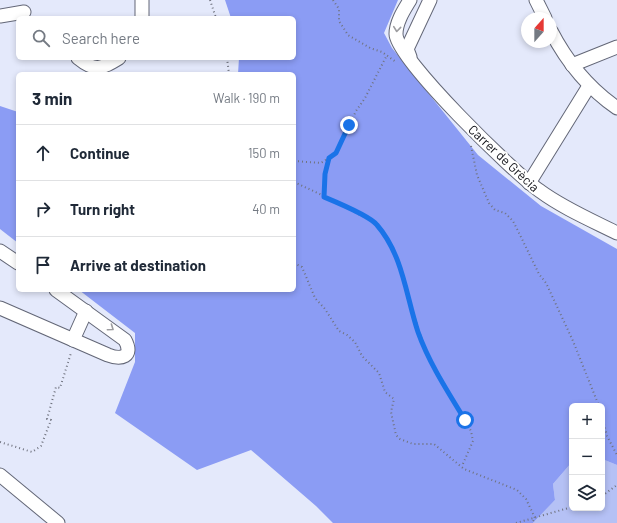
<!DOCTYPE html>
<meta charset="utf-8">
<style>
:root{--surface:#fff;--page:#f6f6f7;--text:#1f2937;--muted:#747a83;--line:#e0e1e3}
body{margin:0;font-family:Barlow,sans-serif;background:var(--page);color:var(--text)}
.controls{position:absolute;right:12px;bottom:12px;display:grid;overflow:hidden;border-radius:6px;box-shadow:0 2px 6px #0003}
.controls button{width:36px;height:36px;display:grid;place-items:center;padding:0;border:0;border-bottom:1px solid var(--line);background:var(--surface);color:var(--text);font:20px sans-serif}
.compass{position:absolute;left:521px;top:12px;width:36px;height:36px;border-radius:50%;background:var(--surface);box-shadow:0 2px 6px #0003;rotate:21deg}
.stop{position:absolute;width:12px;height:12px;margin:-9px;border:3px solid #1a73e8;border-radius:50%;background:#fff}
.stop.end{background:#1a73e8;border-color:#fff;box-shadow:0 1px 4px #0008}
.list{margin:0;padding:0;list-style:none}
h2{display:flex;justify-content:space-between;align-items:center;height:52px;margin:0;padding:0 16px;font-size:17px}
h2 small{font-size:13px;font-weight:400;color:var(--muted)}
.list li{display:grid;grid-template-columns:26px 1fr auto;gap:12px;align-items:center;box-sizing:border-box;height:56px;padding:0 16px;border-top:1px solid var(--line)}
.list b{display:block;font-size:15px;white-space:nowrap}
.list em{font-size:13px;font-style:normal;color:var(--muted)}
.icon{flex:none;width:22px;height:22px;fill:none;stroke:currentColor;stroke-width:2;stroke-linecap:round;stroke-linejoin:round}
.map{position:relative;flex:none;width:617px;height:523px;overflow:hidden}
.search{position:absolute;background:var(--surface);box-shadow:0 2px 6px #0003;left:16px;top:16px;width:280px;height:44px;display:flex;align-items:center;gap:10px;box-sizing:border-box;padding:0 14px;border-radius:6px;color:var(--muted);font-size:15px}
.panel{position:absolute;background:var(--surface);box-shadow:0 2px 6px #0003;left:16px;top:72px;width:280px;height:220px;border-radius:6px}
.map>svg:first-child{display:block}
.green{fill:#b5c1f5}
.forest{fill:#8b9cf4}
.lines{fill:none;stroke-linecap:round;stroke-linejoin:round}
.street-casing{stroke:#636777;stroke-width:15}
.path{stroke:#70737f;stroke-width:2;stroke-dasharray:1 3;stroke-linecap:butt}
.street{stroke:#fff;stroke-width:13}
.oneway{stroke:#9d9da0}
.route{stroke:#1a73e8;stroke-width:5}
.labels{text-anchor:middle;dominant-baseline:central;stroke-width:4;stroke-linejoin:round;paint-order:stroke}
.street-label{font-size:13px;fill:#0a0b11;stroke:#fff}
</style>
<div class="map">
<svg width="617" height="523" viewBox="0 0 617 523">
<rect width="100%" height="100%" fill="#e4e9fb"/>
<path class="green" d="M602 459 617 465V523H533L555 500 553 484 572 462V508H602Z"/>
<g class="forest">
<path d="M225 0H398L384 33 392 48 478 155 541 206 617 249V465L602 459V406H572V462L553 484 555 500 533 523H333L316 506 251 450 197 470 115 413 135 362V333L79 290H294V74H238L239 58H294V18H231Z"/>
<path d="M0 106 18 112V243L0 229Z"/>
</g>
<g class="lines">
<defs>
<g id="street">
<path d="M410 0C404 10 396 22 396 34 396 58 515 174 540 191 563 208 591 220 617 233"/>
<path d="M536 0 545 18"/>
<path d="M0 16 24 12"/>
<path d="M142 18V0"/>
<path d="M551 31C567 62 588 88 617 108"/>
<path d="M410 57 407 49 430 0"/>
<path d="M78 58C95 72 101 69 119 58"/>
<path d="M572 65 617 47"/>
<path d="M529 183 589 86"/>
<path d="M0 251 18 263"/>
<path d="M0 308 108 355C121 360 134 357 125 340L56 290"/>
<path d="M73 340 86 311"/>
<path d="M0 475 58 523"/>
</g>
</defs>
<use href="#street" class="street-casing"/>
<g class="path">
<path d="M210 0 216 18"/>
<path d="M333 0 339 9V21L348 35 370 48 382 52 396 62"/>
<path d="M227 58 229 74"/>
<path d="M471 146 477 175 489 203 495 210 505 213 513 221 519 233 539 274 546 283 573 341 599 406"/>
<path d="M294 161 321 163 336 153 356 111 365 98 387 55"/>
<path d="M294 182 339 203 376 224 390 243 399 262 404 285 426 352 471 431 473 441 462 466"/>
<path d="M324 197 325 174 329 158"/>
<path d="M294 263 302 267 315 298 325 309 339 331 347 335 355 342 362 356 379 373 385 392 394 399 391 412 396 435 400 439 413 444H434L464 469 517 490 526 499 535 518 532 523"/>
<path d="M602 416 607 436 617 455"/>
<path d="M0 442 32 452 41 446 51 420 47 419 56 387 60 388 71 353"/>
<path d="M602 496 617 485"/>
<path d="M516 523 572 507"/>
</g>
<use href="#street" class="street"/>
</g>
<defs><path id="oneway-chevron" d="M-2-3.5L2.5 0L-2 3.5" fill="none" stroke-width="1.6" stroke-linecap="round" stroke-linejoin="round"/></defs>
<g class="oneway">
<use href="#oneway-chevron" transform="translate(397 29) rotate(96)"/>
<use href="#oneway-chevron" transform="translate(111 328) rotate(35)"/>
</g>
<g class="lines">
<path class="route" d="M349 125 336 153 329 158 325 174 324 197C336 202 370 216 377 225 403 255 406 296 418 332 429 363 448 392 465 420"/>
</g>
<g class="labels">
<g class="street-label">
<text transform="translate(504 158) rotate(43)">Carrer de Grècia</text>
</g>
</g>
</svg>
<div class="controls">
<button>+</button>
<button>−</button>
<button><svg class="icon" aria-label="layers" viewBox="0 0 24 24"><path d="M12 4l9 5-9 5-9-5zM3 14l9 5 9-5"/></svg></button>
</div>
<svg class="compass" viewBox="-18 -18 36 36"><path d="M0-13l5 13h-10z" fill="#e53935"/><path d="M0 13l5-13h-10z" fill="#747a83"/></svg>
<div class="stop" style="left:465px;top:420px"></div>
<div class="stop end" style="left:349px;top:125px"></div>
<div class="search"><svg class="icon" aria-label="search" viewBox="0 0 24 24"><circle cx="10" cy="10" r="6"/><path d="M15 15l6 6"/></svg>Search here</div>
<section class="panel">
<h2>3 min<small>Walk · 190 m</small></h2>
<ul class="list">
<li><svg class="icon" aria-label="ahead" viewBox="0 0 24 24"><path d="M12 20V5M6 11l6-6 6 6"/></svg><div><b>Continue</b></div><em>150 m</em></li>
<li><svg class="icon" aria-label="right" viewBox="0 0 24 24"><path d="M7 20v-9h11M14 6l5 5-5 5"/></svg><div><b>Turn right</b></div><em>40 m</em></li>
<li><svg class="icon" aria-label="arrive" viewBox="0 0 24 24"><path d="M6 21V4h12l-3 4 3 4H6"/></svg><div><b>Arrive at destination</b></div></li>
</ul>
</section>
</div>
